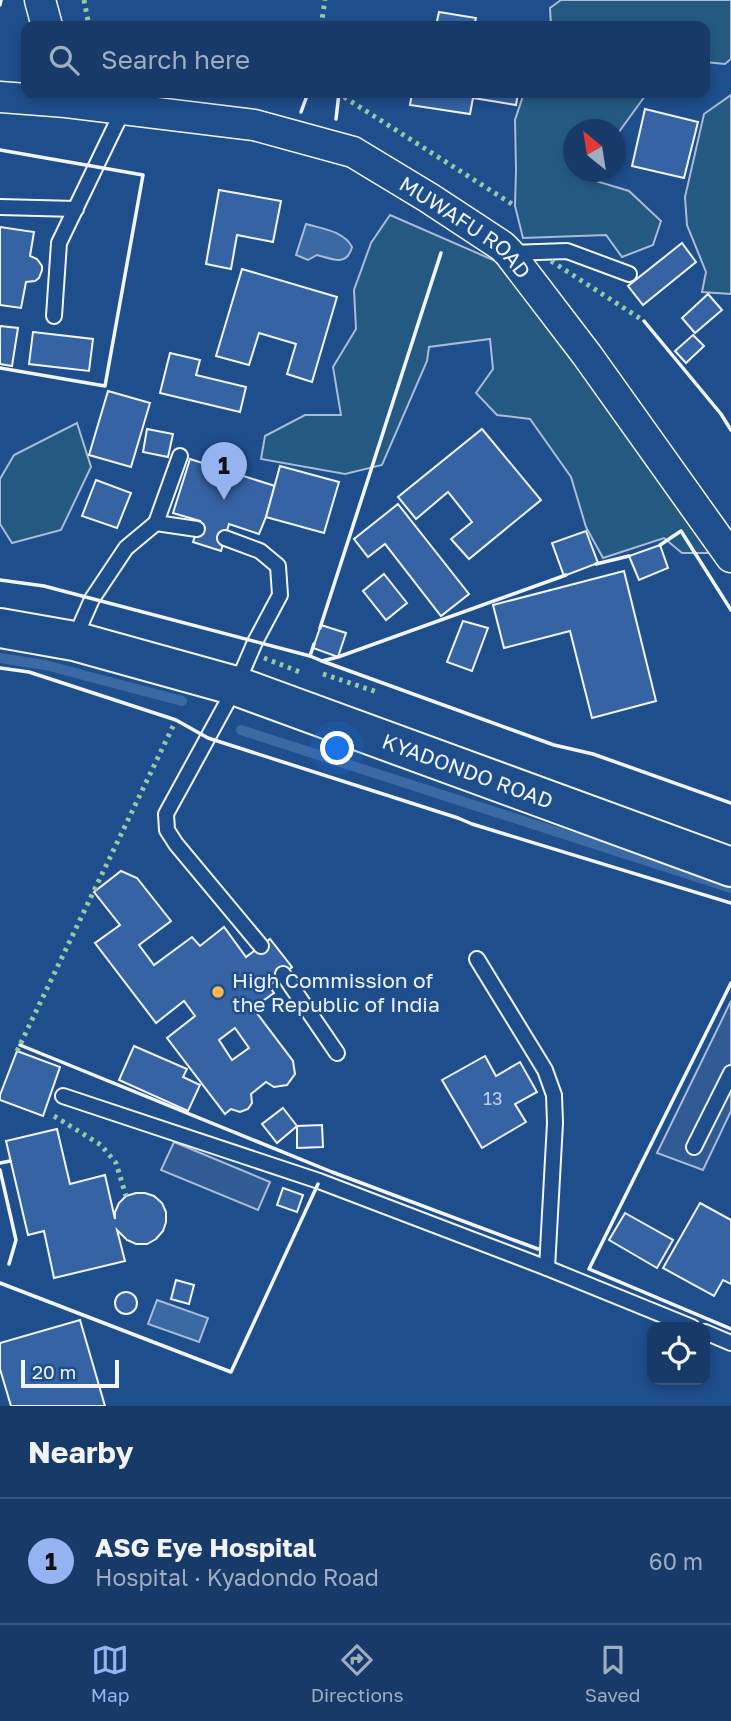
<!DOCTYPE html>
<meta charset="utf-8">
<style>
:root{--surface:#173a69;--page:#244571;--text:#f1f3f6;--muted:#9eadc0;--line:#36547d;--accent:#95b2f1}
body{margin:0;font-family:"Golos Text",sans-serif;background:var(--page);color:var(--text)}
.controls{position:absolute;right:21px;bottom:21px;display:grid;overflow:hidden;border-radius:14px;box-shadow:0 4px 10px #0003}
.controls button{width:63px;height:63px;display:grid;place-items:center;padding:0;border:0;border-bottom:2px solid var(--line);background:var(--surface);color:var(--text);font:35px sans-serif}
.compass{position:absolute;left:563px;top:119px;width:63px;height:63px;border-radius:50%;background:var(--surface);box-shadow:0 4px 10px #0003;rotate:330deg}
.scale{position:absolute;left:21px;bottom:18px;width:98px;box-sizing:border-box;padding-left:7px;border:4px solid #f2f6ff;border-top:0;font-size:19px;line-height:24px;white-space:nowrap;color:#f2f6ff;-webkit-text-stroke:5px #1f4e8c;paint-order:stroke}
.you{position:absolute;left:338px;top:749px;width:24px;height:24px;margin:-18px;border:5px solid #fff;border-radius:50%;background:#1a73e8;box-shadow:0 0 0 10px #1a73e833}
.badge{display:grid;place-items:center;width:46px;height:46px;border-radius:50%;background:var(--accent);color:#111;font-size:23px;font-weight:700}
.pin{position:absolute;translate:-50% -58px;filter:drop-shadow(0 2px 4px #0008)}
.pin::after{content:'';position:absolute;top:37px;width:24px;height:21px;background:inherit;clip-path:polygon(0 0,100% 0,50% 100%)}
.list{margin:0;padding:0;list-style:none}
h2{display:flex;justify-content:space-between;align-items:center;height:91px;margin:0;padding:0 28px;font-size:30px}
h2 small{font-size:23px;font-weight:400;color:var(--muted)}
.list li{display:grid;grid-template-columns:46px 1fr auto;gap:21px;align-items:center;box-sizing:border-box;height:126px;padding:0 28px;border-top:2px solid var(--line)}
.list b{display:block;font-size:26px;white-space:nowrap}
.list p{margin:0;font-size:23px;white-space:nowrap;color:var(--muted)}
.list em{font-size:23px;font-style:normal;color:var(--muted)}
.icon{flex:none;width:38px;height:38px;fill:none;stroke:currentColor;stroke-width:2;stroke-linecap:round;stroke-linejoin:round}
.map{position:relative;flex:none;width:731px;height:1406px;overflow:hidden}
.search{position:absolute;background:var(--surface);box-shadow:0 4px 10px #0003;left:21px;right:21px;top:21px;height:77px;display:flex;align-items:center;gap:18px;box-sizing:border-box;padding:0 24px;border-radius:14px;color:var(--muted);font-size:26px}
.sheet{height:217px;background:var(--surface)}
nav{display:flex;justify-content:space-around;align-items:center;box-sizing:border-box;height:98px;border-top:2px solid var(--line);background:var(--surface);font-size:19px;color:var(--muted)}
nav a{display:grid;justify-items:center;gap:4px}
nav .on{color:var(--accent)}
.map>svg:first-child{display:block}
.green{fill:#245a82;stroke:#a8bbd7;stroke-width:2}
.parking{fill:#305b95;stroke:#a8bbd7;stroke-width:2}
.water{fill:#3b69a3;stroke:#a8bbd7;stroke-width:2}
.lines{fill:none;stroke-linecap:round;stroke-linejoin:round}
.stream{stroke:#3b69a3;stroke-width:10}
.building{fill:#3563a3;stroke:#f2f6ff;stroke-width:2;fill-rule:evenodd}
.service-casing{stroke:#f2f6ff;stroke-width:18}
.minor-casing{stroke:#f2f6ff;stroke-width:33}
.secondary-casing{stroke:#f2f6ff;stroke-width:42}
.service{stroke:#1f4e8c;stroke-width:14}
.minor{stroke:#1f4e8c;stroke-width:30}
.secondary{stroke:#1f4e8c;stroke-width:38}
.hedge{stroke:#97c8a6;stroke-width:5;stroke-dasharray:3.5 5;stroke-linecap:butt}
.wall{stroke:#f2f6ff;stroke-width:3.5}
.poi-dot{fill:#ffb74d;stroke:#1f4e8c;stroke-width:2.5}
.labels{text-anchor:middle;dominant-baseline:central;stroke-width:5;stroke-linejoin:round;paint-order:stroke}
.number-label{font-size:18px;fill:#c3d1e8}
.street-label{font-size:21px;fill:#f2f6ff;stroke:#1f4e8c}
.poi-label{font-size:21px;fill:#f2f6ff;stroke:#1f4e8c;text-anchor:start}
</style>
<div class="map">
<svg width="731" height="1406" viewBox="0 0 731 1406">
<rect width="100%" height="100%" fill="#1f4e8c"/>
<g class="green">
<path d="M561 0H731V59L725 64 705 62V26H551L550 8Z"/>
<path d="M524 93H645V96L616 136V130H574V172H593L589 179 629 191 661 221 653 245 622 257 606 235 523 238 515 206 516 170 515 120Z"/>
<path d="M731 95V294L702 292 706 272 687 225 685 197 704 114Z"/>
<path d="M390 215 500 263 701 529 709 553H682L664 538 603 558 586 527 571 477 530 419 497 415 476 393 493 369 490 339 429 347 427 361 382 465 345 474 261 459 265 436 305 415H341L333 367 356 329 354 290 371 243Z"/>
<path d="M77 423 91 467 61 530 12 543 0 524V479L14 455Z"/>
</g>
<g class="parking">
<path d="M731 1001V1111L703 1170 657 1153Z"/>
<path d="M174 1142 270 1182 258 1210 161 1170Z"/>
</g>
<g class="water">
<path d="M306 224C323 229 344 231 352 247 347 267 332 259 317 255L308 260 296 255Z"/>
<path d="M157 1300 208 1318 199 1342 148 1324Z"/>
</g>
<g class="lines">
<g class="stream">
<path d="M0 658 45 665 182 701"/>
<path d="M241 730 731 888"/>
</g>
</g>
<g class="building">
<path d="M439 12 476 18 474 26H436Z"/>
<path d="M412 93H518L516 105 473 98 470 114 410 105Z"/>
<path d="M645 109 698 122 684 178 632 166Z"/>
<path d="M219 190 281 201 273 242 237 235 231 269 206 264Z"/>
<path d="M0 227 34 232 30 256 37 259 42 266V270L39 278 35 281 26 282 21 308 0 305Z"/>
<path d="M682 243 696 262 643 305 628 286Z"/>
<path d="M242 269 337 297 312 382 287 374 296 344 259 333 249 365 216 356Z"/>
<path d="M708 294 722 310 695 333 682 318Z"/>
<path d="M0 326 18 328 12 366 0 364Z"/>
<path d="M33 332 93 339 89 371 29 364Z"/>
<path d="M693 335 704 346 686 363 675 351Z"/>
<path d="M170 353 200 360 196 375 246 387 240 412 160 393Z"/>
<path d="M108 391 150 403 131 467 89 455Z"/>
<path d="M147 429 173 434 168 457 143 452Z"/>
<path d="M482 429 541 500 469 559 451 539 472 522 448 492 416 519 398 497Z"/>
<path d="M190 459 275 486 266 517 259 534 229 524 221 551 193 542 200 521 173 513Z"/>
<path d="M280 466 339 482 324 533 266 517Z"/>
<path d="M96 480 131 493 117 528 82 516Z"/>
<path d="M398 504 469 594 441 616 385 544 368 557 354 539Z"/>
<path d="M586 531 598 563 564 576 552 543Z"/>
<path d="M660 545 668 568 639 580 629 556Z"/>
<path d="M624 571 656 701 592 718 570 631 504 648 493 605Z"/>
<path d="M384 574 407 603 386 620 363 591Z"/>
<path d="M463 621 488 628 472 671 447 662Z"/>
<path d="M321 625 346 633 338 657 313 648Z"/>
<path d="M121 871 137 878 171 921 139 945 154 965 192 937 200 946 224 927 246 957 270 939 292 967 269 986 274 993 253 1008 293 1061 295 1074 287 1085 274 1087 266 1082 251 1094 252 1103 248 1109 240 1112 231 1109 225 1114 167 1038 195 1016 184 1001 156 1023 95 943 120 925 94 892ZM235 1028 249 1048 232 1060 219 1040Z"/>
<path d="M134 1046 187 1069 183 1077 200 1085 188 1111 119 1080Z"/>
<path d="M17 1051 60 1067 43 1116 0 1100V1095Z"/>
<path d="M485 1056 496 1076 520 1062 537 1092 515 1104 526 1122 482 1148 442 1080Z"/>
<path d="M283 1108 297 1126 277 1143 262 1124Z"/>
<path d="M322 1125 323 1147 297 1148V1126Z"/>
<path d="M57 1129 70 1184 105 1175 115 1219V1212L119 1203 126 1196 136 1193H145L154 1196 162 1203 166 1212V1222L163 1231 156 1239 147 1244H136L127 1240 117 1230 125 1261 54 1278 44 1231 28 1235 6 1141Z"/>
<path d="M283 1188 303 1195 297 1212 277 1205Z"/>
<path d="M700 1203 731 1220V1284L723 1280 714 1296 663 1268Z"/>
<path d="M625 1213 673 1240 657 1268 609 1240Z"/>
<path d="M176 1280 194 1285 189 1304 171 1299Z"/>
<circle cx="126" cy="1303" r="11"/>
<path d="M80 1320 105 1406H11L0 1369V1343Z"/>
</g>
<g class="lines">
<defs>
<g id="service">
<path d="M0 207 76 209"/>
<path d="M510 253 567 251 629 274"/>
<path d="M54 316 59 243 123 110"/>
<path d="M156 523 180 456"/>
<path d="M225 538 260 551 278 566 280 595 255 642 236 686 166 814 167 830 176 844 261 946"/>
<path d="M74 640 92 599 126 548 156 523 197 529"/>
<path d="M477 959 545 1070 554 1095 555 1123 547 1268"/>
<path d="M283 974 337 1053"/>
<path d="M63 1096 319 1181 547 1268 692 1327"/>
<path d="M694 1147 731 1073"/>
<path d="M705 1332 731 1343"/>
</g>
<g id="minor">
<path d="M40 0 47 26"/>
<path id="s1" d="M0 97 66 102 254 125 353 152 429 198 502 246 509 253 587 355 731 557"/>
</g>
<g id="secondary">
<path id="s2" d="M0 628 74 641 236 686 731 867"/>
</g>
</defs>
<use href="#service" class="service-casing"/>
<use href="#minor" class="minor-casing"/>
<use href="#secondary" class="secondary-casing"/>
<use href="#service" class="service"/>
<use href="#minor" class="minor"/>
<use href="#secondary" class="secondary"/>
<g class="hedge">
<path d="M84 0 89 26"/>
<path d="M321 26 325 0"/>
<path d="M344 97 515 206"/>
<path d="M551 261 644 321"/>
<path d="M264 658 300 672"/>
<path d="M323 674 377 692"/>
<path d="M17 1051 176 720"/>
<path d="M54 1116 101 1145 116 1163 126 1196"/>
</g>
<g class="wall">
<path d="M0 5 1 0"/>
<path d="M301 112 308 93"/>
<path d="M336 119 339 93"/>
<path d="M0 150 143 175 105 386 0 368"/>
<path d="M644 321 721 414 731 430"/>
<path d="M660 545 681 531 731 610"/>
<path d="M596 564 629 556"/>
<path d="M0 580 44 586 310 656"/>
<path d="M320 628 441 253"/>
<path d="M314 644 310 656 322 661 554 745 593 754 731 803"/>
<path d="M322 661 338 657 566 575"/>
<path d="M0 668 29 672 176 720 208 738 458 818 472 824 731 903"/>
<path d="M731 983 589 1269 731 1329"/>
<path d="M20 1045 332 1172 538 1249"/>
<path d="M0 1163 10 1161"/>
<path d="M0 1170 16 1240 9 1264"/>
<path d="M0 1283 231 1372 318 1184"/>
</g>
</g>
<circle class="poi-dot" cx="218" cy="992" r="7"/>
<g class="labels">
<g class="number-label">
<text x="493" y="1098">13</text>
</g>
<g class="street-label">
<text stroke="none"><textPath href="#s1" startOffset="494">MUWAFU ROAD</textPath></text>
<text stroke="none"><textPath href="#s2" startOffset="490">KYADONDO ROAD</textPath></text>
</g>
<g class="poi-label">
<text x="232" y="980">High Commission of<tspan x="232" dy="24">the Republic of India</tspan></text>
</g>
</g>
</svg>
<div class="controls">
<button><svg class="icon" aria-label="locate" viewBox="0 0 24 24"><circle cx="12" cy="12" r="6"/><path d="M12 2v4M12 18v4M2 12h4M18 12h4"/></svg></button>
</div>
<svg class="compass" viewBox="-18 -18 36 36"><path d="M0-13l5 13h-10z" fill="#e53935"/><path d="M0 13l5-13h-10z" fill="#9eadc0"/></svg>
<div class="scale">20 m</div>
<div class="you"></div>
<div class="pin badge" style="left:224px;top:500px">1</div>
<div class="search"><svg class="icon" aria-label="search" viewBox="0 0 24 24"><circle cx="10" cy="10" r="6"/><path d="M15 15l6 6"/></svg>Search here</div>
</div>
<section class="sheet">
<h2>Nearby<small></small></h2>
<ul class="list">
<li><span class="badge">1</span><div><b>ASG Eye Hospital</b><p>Hospital · Kyadondo Road</p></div><em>60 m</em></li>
</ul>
</section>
<nav>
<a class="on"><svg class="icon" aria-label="map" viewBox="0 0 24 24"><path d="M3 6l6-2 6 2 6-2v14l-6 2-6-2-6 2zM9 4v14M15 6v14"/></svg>Map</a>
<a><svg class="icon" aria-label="directions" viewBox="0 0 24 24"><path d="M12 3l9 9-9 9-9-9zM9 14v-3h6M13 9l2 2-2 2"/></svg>Directions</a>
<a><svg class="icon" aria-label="saved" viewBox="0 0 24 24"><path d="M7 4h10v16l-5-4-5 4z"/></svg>Saved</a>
</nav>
